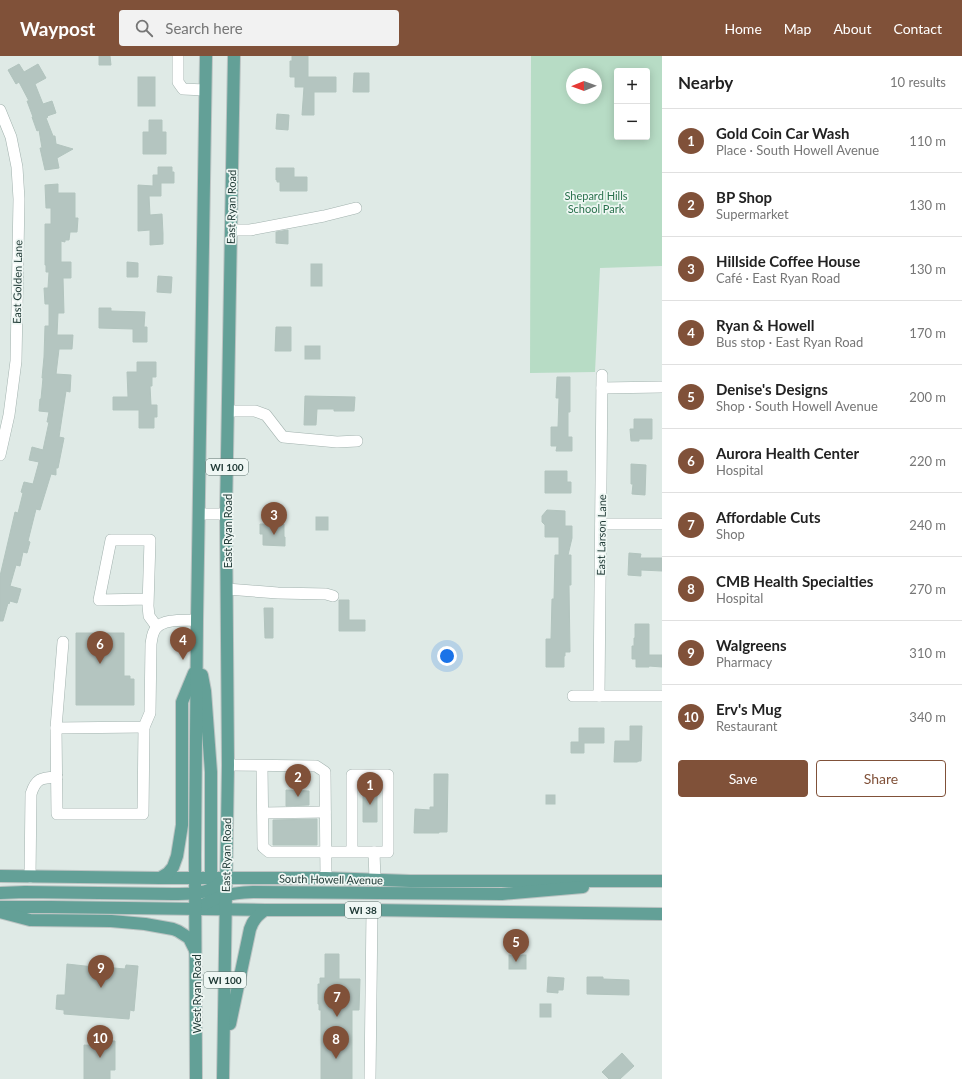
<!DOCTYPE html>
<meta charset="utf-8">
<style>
:root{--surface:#fff;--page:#f2f2f2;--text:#222;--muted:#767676;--line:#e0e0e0;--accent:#805139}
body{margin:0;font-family:Lato,sans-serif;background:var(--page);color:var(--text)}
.controls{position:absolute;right:12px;top:12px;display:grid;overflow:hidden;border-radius:4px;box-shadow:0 2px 10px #0003}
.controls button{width:36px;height:36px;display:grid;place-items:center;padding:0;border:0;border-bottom:1px solid var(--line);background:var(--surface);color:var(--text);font:20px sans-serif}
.compass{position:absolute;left:566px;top:12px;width:36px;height:36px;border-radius:50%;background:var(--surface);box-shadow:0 2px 10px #0003;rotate:269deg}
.you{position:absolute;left:447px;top:600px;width:14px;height:14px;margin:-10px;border:3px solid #fff;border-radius:50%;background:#1a73e8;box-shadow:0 0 0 6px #1a73e833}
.badge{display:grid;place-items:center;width:26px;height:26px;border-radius:50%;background:var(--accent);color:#fff;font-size:13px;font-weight:700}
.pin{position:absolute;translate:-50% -33px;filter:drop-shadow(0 1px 2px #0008)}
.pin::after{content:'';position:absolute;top:21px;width:14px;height:12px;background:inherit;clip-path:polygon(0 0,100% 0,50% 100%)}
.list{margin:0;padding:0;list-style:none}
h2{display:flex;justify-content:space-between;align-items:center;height:52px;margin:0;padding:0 16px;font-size:17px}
h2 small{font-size:13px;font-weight:400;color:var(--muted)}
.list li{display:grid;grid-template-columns:26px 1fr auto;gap:12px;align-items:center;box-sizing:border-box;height:64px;padding:0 16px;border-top:1px solid var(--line)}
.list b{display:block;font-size:15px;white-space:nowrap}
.list p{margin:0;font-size:13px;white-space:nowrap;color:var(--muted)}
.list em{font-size:13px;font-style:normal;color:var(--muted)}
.actions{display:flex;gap:8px;padding:12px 16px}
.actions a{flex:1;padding:9px 0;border:1px solid var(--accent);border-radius:4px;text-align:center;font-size:14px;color:var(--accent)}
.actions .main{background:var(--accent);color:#fff}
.icon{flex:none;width:22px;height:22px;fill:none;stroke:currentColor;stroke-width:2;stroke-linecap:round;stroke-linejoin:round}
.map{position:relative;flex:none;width:662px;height:1023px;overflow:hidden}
header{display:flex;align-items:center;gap:24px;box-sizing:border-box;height:56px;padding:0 20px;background:var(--accent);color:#fff}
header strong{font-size:19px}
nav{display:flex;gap:22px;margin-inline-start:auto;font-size:14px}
.search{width:280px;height:36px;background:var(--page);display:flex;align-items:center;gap:10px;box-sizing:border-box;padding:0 14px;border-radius:4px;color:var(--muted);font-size:15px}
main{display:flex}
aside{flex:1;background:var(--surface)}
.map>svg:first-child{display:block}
.green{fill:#b7dcc5;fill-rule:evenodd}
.building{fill:#b4c5c0;stroke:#b2c4be}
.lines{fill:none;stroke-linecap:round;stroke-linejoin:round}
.minor-casing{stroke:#a2b2ae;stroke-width:12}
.major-casing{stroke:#bcc4c3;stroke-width:14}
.minor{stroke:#fff;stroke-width:11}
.major{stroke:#63a097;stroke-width:12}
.labels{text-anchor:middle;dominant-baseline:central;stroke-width:3.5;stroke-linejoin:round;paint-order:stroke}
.shield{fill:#eff7f4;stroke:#5e736f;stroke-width:1}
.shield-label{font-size:10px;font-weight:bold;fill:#203a36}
.park-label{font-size:11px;fill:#2a714d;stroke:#eff7f4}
.street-label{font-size:11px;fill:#203a36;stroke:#eff7f4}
</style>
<header>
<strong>Waypost</strong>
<div class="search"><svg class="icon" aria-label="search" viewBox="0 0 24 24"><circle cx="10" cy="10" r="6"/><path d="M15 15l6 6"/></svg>Search here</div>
<nav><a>Home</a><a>Map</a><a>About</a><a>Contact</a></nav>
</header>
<main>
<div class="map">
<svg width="662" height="1023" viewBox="0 0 662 1023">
<rect width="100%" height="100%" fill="#dfeae6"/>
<path class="green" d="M531 0H662V210L600 212 595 316 530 317ZM617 15H647V81H617ZM572 18H596V42H572Z"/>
<g class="building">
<path d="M99 0H110L111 9H99Z"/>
<path d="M292 0H308V21H336V36H314V59H302L304 31H295V21H290V5H292Z"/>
<path d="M19 8 24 16 38 8 46 22 35 28 43 48 52 45 56 57 47 60 48 61 46 62 53 80H55L56 88 73 93 57 102 59 112 45 114 40 92H42L39 74 37 75 32 61H33L27 45H29L19 26 16 28 8 14Z"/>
<path d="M354 17H369V36H353Z"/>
<rect x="138" y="21" width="17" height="29"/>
<path d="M277 58 289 59 288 74 276 73Z"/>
<path d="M149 64H162V76H166V98H143V76H149Z"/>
<path d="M158 111H172V116H174V127H161V140H149L150 159 162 158 163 178V188L150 189V174L138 175V129L153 130V119H158Z"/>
<path d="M276 112H294V121H307V135H280V126H277V124H276Z"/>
<path d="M58 128V137H75V162H78L77 176H70L69 184H65V186L61 185V206H71V222H63L64 257H58L57 279H73L72 293H59L56 318 71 319 70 336 66 335 59 381 64 382 58 412H56V419L51 418 40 454 36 453 28 485 30 486 27 497 23 496 20 510 16 509 10 530 21 533 17 547 10 545 9 548 8 547 3 565H0V520L15 456 18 457 23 437 21 436 24 426 33 428 39 406 29 404 32 391 43 394 49 366H47L49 356 39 355 40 343H41L43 322H42L44 301 45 270H49V248H45L44 232H48L49 216H46V209H45V168H51V152H46L45 129Z"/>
<path d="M288 174V188L276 187V176Z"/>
<path d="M127 206 138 207V221H127Z"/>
<rect x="311" y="208" width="11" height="22"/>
<path d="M158 220 172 221 171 237 157 236Z"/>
<path d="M99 252H111V255L145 256 144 271H147V286H133V273L99 272Z"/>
<path d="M276 271H291V295H275Z"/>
<rect x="305" y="290" width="15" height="13"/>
<path d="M137 306H156V321H152V330H150L151 349H157V361H154V372H139V354H113V341H128L127 316H137Z"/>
<path d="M557 321H570V356H568V381H572V395H556L557 390H551V371H558L559 342H556Z"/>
<path d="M305 340 355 341 354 355H334V353H317L316 369H304Z"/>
<path d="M634 363H652V383H639V385H631L630 373H634Z"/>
<path d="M631 408 646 409 645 439 632 438 633 428H631Z"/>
<path d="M545 415H567V426H571V437H545Z"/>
<path d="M547 454 565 455V470H572V482L568 499H571V529H569L570 596H565V600H564V611H546V583H551L552 543H554L555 499H559V481H545V469L542 466V460Z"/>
<rect x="316" y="461" width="12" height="13"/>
<path d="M260 468H284V481H285V490L263 489V478H260Z"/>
<path d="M629 497 641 498 640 502H662V515L641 514V520L628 519Z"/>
<path d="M339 544H349V564H365V575H339Z"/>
<path d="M264 552H273V582H265Z"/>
<path d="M635 568H649V599H662V611L649 610V611H636V603H632V590H634V582H635Z"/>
<path d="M76 577H124V620H130V623H134V649H76Z"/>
<path d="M630 670H642L641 705H639L637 706H614L615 685H630Z"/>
<path d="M579 672H604V687H584V697H571V686H579Z"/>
<path d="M434 718H448L447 776H439V777H414L415 753 430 754V751H434Z"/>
<path d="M360 726H377V766H363V731H360Z"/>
<path d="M286 734 309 735V749L286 750Z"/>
<rect x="546" y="739" width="9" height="9"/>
<path d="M317 763V789H273V764Z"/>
<path d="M325 898H339V923H360L359 954H352V1023H321V954H319V948H318V928H320V922H325Z"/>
<rect x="509" y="899" width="17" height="14"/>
<path d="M94 907 103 908V911L125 913 126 909 138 910 134 955 130 954 129 963 64 958V954L56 953 57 939H65L67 908 94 911Z"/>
<path d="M548 921 564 922 563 934H558V937L547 936Z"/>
<path d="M587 921H603V923L629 924V939L587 938Z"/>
<rect x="540" y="948" width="11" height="13"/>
<path d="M104 985H115V1014H110V1023H84V989L104 990Z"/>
<path d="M622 997 634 1010 620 1023H609L602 1016Z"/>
</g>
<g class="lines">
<defs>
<g id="minor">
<path d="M178 0V26L183 33 205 34"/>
<path d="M0 54 11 81 17 111 19 143 16 305 9 359 0 399"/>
<path d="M231 174H250L324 160 356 152"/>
<path d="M602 332 662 331"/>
<path d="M228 355H255L266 359 283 381 337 386 357 385"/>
<path d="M199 458H226"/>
<path d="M601 468H662"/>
<path d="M227 533 278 537 326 538 333 540"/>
<path d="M148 543 99 544 111 484H150L148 550 149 560 157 571"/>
<path d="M63 586 56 672 57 758H143L144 671"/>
<path d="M573 640H662"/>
<path d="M599 640 602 319"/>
<path d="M56 672 144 671 150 657 151 588C152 582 152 577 156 572 165 562 185 565 197 564"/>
<path d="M228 709 316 710 325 716 326 822"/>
<path d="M262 710 263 791 269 796C309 796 348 796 388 796V719H352V796"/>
<path d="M263 757 325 756"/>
<path d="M374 796 375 824"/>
<path d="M30 821 31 738C36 722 41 722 57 721"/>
<path d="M370 1023 372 854"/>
</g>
<g id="major">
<path d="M202 619 205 635 211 716V822C214 831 216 839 222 848"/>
<path d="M0 820 160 822H326L410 825H662"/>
<path d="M160 822 168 817 173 811 177 800 182 769V646L194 617"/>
<path d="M0 837 25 836 173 838C191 838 206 839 220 827"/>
<path d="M0 851H51L265 854H372L662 858"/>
<path d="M196 853C217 840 228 837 253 836L502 838 583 831"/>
<path d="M0 856 30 864 111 865 145 868 173 873 178 875 189 882 195 894"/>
<path d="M230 968 250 873C253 864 257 860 265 854"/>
<path d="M196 1023 195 799 197 564 206 0"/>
<path d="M223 1023 228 709 226 458 234 0"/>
</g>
</defs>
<use href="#minor" class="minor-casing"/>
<use href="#major" class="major-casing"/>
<use href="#minor" class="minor"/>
<use href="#major" class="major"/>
</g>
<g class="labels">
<g class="shield">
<rect x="206" y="403" width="42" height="16" rx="3"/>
<rect x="345" y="846" width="36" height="16" rx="3"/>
<rect x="204" y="916" width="42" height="16" rx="3"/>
</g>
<g class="shield-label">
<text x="227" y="411">WI 100</text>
<text x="363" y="854">WI 38</text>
<text x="225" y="924">WI 100</text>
</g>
<g class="park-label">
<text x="596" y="139">Shepard Hills<tspan x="596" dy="13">School Park</tspan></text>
</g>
<g class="street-label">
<text transform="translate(231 151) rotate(-89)">East Ryan Road</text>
<text transform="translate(17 226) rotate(-89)">East Golden Lane</text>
<text transform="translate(227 475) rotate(-90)">East Ryan Road</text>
<text transform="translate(601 479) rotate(-89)">East Larson Lane</text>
<text transform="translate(226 799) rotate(-89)">East Ryan Road</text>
<text transform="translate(331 823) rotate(1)">South Howell Avenue</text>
<text transform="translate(196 938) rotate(-90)">West Ryan Road</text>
</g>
</g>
</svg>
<div class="controls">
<button>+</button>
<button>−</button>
</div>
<svg class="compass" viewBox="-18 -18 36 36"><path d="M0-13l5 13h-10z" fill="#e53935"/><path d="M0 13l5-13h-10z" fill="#767676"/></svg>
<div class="you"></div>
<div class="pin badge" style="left:370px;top:749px">1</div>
<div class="pin badge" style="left:298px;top:741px">2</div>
<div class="pin badge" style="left:274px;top:479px">3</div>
<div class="pin badge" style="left:183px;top:604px">4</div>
<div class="pin badge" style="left:516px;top:906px">5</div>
<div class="pin badge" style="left:100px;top:608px">6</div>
<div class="pin badge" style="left:337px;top:961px">7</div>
<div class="pin badge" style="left:336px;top:1003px">8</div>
<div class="pin badge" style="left:101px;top:932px">9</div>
<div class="pin badge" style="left:100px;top:1002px">10</div>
</div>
<aside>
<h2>Nearby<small>10 results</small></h2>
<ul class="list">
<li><span class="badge">1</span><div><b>Gold Coin Car Wash</b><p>Place · South Howell Avenue</p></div><em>110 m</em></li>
<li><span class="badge">2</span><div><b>BP Shop</b><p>Supermarket</p></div><em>130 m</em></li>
<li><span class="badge">3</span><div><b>Hillside Coffee House</b><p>Café · East Ryan Road</p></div><em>130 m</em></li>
<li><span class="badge">4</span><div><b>Ryan &amp; Howell</b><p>Bus stop · East Ryan Road</p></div><em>170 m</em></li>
<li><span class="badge">5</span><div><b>Denise's Designs</b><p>Shop · South Howell Avenue</p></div><em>200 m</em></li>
<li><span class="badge">6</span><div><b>Aurora Health Center</b><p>Hospital</p></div><em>220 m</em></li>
<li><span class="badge">7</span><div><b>Affordable Cuts</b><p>Shop</p></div><em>240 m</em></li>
<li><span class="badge">8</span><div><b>CMB Health Specialties</b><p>Hospital</p></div><em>270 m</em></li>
<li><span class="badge">9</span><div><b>Walgreens</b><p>Pharmacy</p></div><em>310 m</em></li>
<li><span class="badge">10</span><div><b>Erv's Mug</b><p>Restaurant</p></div><em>340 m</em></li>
</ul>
<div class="actions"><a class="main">Save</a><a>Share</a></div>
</aside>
</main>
